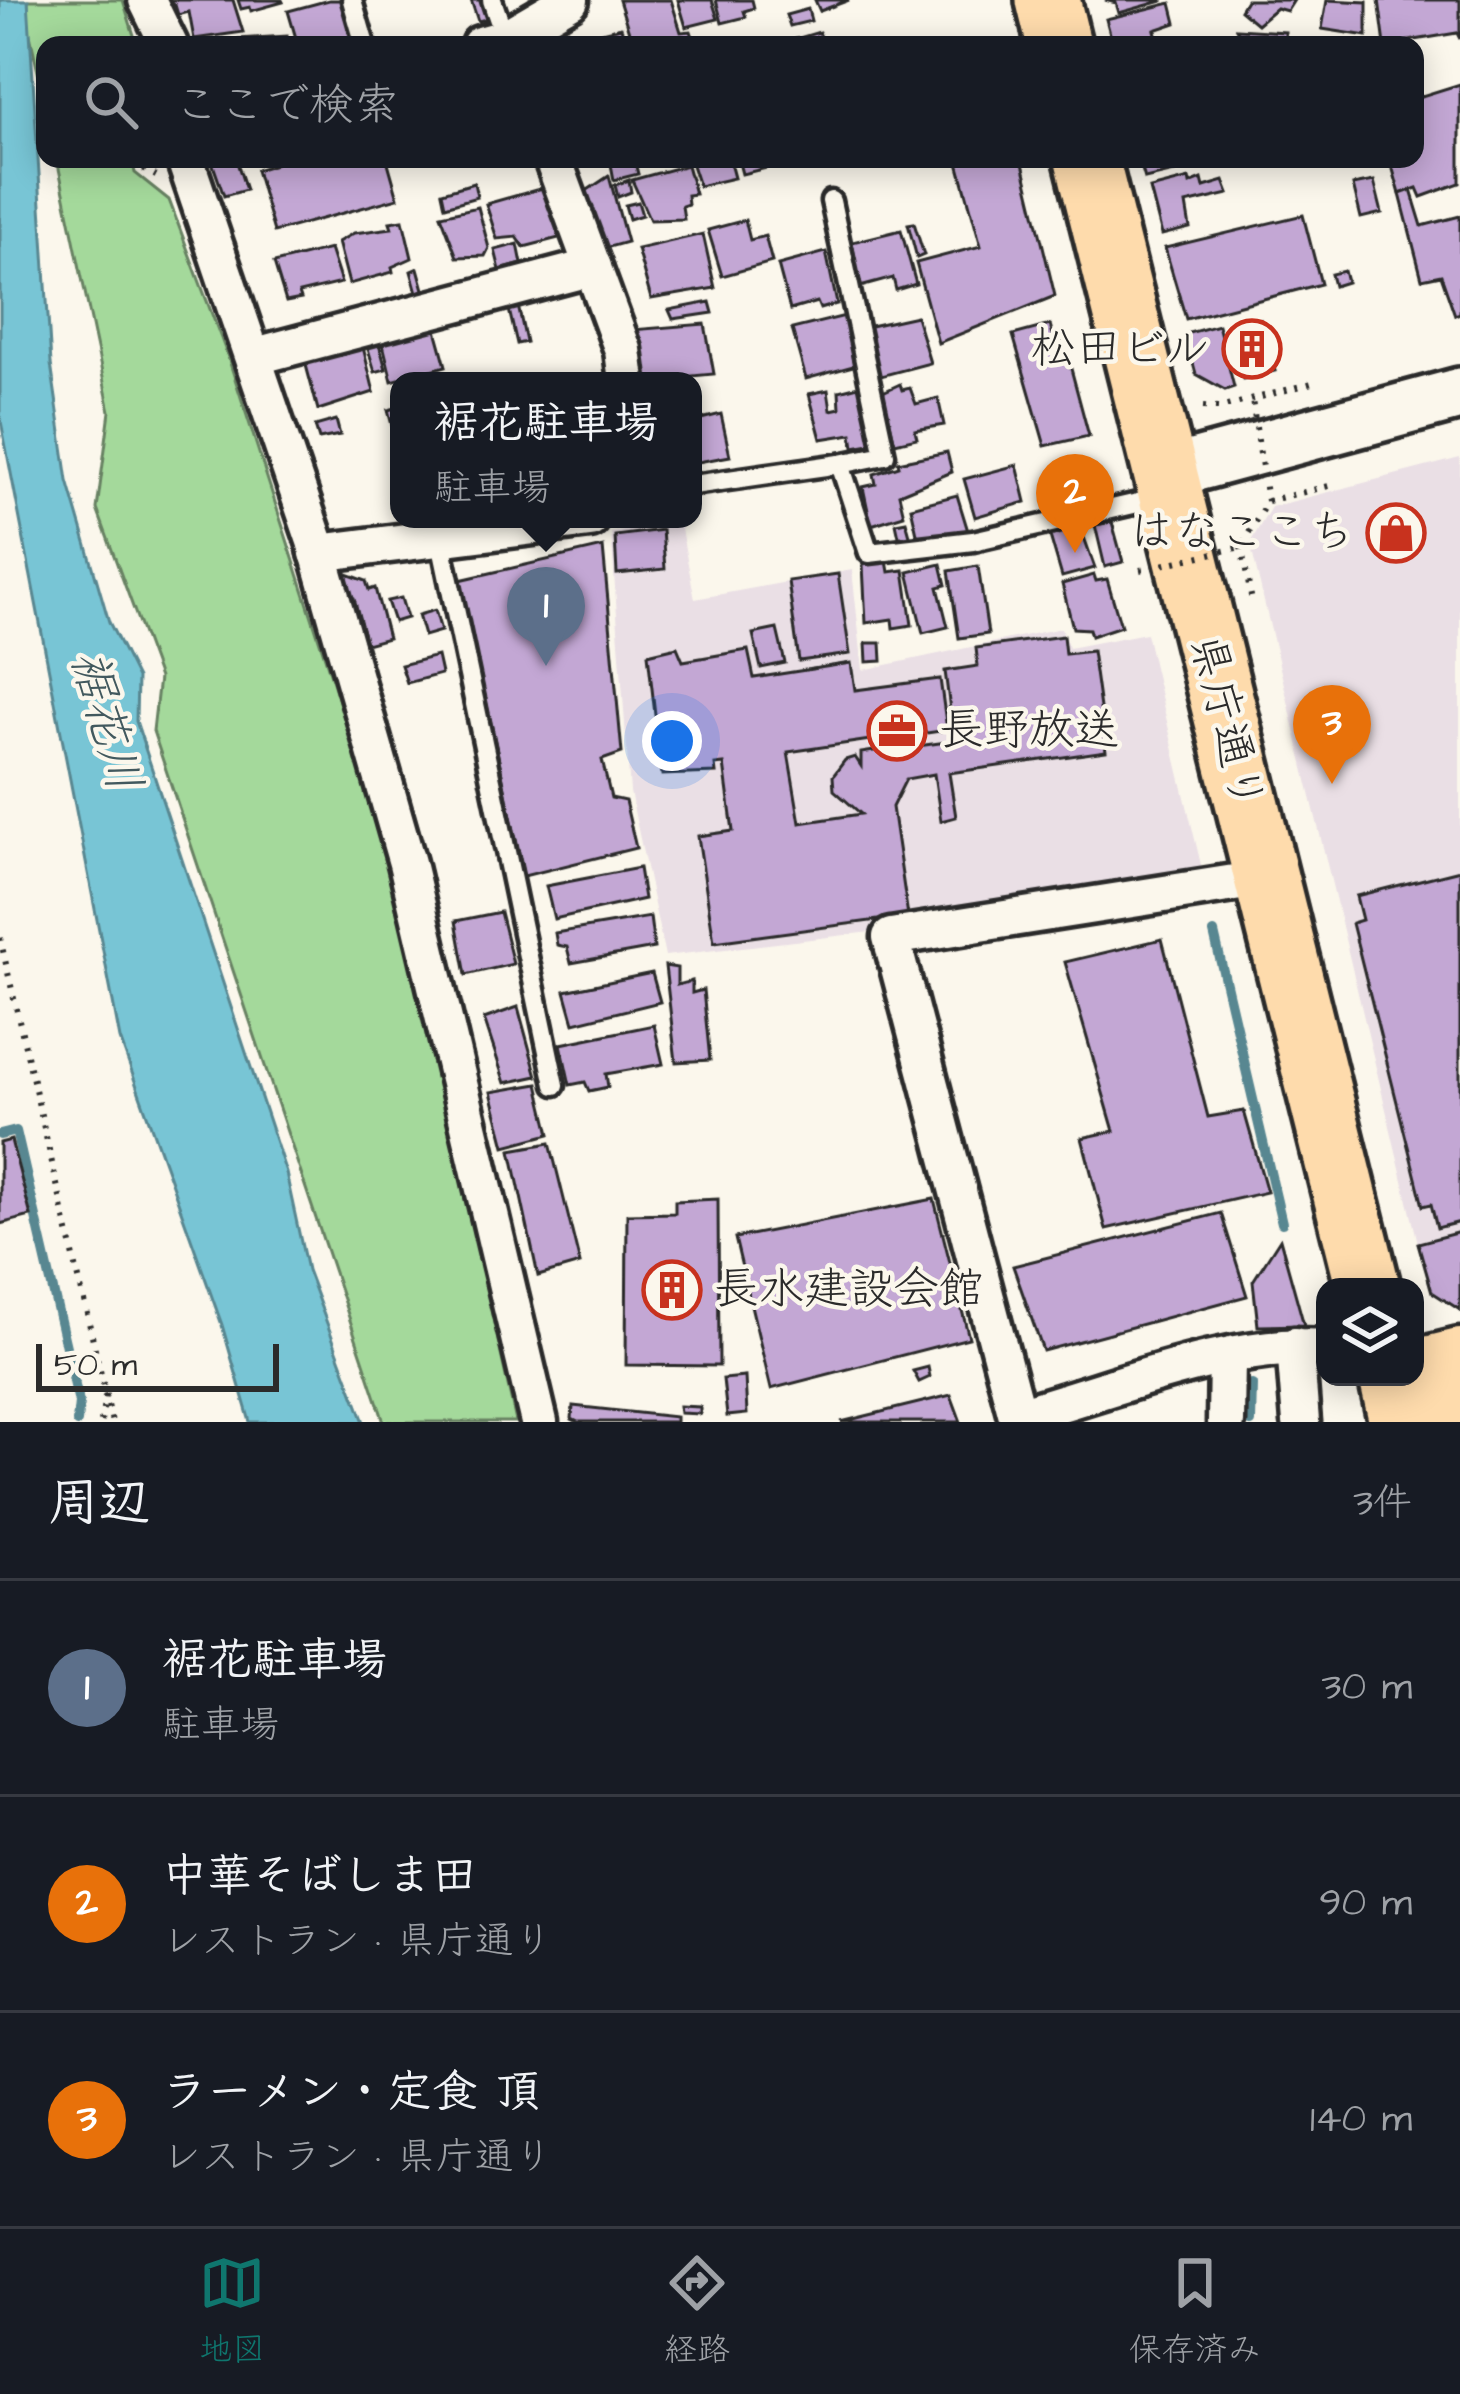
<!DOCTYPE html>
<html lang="ja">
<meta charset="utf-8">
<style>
:root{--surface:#171b24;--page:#20242c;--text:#f1f3f6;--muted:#9ea1a6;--line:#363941;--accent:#0f766e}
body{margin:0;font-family:"Architects Daughter","Klee One",sans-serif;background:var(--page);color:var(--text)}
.controls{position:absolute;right:36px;bottom:36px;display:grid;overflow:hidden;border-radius:24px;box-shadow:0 6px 30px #0003}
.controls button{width:108px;height:108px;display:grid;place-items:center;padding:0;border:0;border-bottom:3px solid var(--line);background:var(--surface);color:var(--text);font:60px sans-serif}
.scale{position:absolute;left:36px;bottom:30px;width:243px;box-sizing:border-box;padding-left:12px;border:6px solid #2b2b2b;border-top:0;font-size:33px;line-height:42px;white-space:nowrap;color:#2b2b2b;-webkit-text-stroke:9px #fbf7ec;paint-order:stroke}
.you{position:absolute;left:672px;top:741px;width:42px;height:42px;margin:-30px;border:9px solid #fff;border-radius:50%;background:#1a73e8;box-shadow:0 0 0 18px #1a73e833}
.badge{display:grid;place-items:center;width:78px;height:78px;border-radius:50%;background:var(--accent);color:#fff;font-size:39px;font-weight:700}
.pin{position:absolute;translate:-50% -99px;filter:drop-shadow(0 3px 6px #0008)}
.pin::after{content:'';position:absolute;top:63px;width:42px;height:36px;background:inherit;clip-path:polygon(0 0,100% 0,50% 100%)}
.popup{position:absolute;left:390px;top:372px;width:312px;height:156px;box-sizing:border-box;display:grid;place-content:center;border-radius:24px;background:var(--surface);filter:drop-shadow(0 3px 9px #0005);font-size:39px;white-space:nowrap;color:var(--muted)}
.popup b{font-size:45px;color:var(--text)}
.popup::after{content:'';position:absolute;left:50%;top:100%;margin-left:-24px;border:24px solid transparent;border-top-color:var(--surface)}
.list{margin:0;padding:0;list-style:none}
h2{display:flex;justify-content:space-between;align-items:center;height:156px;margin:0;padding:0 48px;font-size:51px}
h2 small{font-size:39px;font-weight:400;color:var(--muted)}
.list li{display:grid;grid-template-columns:78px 1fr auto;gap:36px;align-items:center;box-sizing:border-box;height:216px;padding:0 48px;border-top:3px solid var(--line)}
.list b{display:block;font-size:45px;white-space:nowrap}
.list p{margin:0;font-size:39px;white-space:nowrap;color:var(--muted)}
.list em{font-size:39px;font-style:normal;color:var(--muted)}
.icon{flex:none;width:66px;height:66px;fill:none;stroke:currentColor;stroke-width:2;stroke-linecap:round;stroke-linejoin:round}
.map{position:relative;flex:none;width:1460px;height:1422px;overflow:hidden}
.search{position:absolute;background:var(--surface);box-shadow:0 6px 30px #0003;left:36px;right:36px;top:36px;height:132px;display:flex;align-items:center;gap:30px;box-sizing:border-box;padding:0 42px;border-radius:24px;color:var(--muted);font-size:45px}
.sheet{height:804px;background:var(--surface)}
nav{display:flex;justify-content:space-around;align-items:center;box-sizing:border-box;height:168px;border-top:3px solid var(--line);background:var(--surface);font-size:33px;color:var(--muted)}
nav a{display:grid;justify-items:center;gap:6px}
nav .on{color:var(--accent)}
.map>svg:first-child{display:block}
.built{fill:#eadfe5}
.green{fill:#a4d99b;stroke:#688263;stroke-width:3}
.water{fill:#78c5d5;stroke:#598791;stroke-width:3}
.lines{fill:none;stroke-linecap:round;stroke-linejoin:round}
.stream{stroke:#598791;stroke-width:10}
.building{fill:#c3a7d4;stroke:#2b2b2b;stroke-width:3;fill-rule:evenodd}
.lane-casing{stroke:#2b2b2b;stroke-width:27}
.street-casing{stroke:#2b2b2b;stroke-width:45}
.secondary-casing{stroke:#2b2b2b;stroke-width:60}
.primary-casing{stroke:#2b2b2b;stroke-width:63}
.highway-casing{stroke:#2b2b2b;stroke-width:72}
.path{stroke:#2b2b2b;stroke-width:6;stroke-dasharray:3 9;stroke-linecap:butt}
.lane{stroke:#fbf7ec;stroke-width:18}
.street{stroke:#fbf7ec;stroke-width:36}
.secondary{stroke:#fbf7ec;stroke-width:51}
.primary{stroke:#fedbac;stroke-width:54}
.highway{stroke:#fedbac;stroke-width:63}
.path-bridge{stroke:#2b2b2b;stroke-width:6;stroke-dasharray:3 9;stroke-linecap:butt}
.labels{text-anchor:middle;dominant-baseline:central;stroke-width:9;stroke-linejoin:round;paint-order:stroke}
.poi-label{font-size:45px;fill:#2b2b2b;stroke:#fbf7ec;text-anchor:end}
.street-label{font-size:45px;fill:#2b2b2b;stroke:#fbf7ec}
.water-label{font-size:48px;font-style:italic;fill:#42595e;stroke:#fbf7ec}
</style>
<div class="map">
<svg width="1460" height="1422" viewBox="0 0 1460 1422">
<rect width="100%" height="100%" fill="#fbf7ec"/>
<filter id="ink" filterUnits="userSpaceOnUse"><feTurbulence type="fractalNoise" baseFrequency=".00833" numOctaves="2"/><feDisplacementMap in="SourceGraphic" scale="24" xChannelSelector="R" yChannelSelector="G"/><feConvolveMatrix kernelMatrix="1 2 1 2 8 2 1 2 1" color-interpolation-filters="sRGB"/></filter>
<g filter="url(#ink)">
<g class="built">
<path d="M1460 458V1310L1432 1292 1418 1243 1250 543 1271 507Z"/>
<path d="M663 519H679L695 599 852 570 863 670 1061 628 1069 648 1146 633 1202 869 1188 879 914 927 665 956 630 792 611 533 662 525Z"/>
</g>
<g class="green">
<path d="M28 0H123L137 45H45V105L28 25Z"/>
<path d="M57 159H132L135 173 169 200 228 357 393 868 516 1422H384L153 731 159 678 97 509 110 411Z"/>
</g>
<path class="water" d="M0 0H28L51 364 68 481 109 622 137 678 136 721 286 1173 307 1270 364 1422H250L222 1325 120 1039 0 416Z"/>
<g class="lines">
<g class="stream">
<path d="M1214 933 1282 1223"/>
<path d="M0 1135 16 1131 79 1403 77 1422"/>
<path d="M1251 1422 1252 1385"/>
</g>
</g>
<g class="building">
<path d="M162 0H233L243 32 194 39 189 12 178 15 175 5 164 9Z"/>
<path d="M238 0H282L283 2 251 11 250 7 241 9Z"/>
<path d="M329 0H341L353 45H298L288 11Z"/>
<path d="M471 0H485L491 18 478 21Z"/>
<path d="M619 0H671L681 32 691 31 696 45H680L678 38 633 45Z"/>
<path d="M678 0H712L718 19 686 27Z"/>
<path d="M716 0H752L754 8 744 11 746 17 722 23Z"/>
<path d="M815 0H849L820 11Z"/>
<path d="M1105 0H1162V1L1119 13 1116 3Z"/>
<path d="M1246 0H1294L1287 11 1276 8 1257 24 1240 10Z"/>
<path d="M1327 0 1367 2V36L1322 29Z"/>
<path d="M1379 0H1460V39L1457 33 1385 45Z"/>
<path d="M1171 3 1176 23 1155 30 1159 45H1113L1106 19Z"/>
<path d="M808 9 811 21 790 26 786 15Z"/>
<path d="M621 27 626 45H575L573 39Z"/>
<path d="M1236 29 1285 32V45H1245Z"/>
<path d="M819 32 824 45H782V43Z"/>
<path d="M1226 35 1235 45H1186Z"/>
<path d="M287 36V45H239V39Z"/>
<path d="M1460 84V183L1421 197 1417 188 1400 194 1390 159H1415V98Z"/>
<path d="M211 159H236L246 190 224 196Z"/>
<path d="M274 159H387L398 198 274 232 256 170 275 164Z"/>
<path d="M610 159H634L638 174 614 180Z"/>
<path d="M690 159H729L734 178 699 186Z"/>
<path d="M738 159H804L742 174Z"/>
<path d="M957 159H1022L1055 296 938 343 916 263 981 246Z"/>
<path d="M1139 159H1197L1200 166 1145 179Z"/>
<path d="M687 165 695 194 687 195 688 204 682 206 684 219 650 220 632 180Z"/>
<path d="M609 176 627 242 602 249 583 193Z"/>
<path d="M1189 179 1190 184 1202 179 1204 187 1224 181 1229 194 1186 204 1190 228 1162 235 1150 189Z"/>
<path d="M629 180 631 192 618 197 615 185Z"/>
<path d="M1374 181 1382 213 1361 218 1353 185Z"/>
<path d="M474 183 477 197 445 206 442 192Z"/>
<path d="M546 187 559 238 524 247 517 237 497 239 486 204Z"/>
<path d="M1411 190 1422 226 1460 216V313L1455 315 1441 275 1422 279 1400 194Z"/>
<path d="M638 202 642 215 629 219 625 205Z"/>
<path d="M478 207 489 248 485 256 457 257 441 215Z"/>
<path d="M1303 215 1321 284 1186 319 1165 248Z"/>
<path d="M403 220 412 258 392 267 393 272 349 284 338 242 354 233 392 228 390 222Z"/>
<path d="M745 220 750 240 765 236 772 262 722 276 708 230Z"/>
<path d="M914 223 924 255 917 258 908 224Z"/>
<path d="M901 230 916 284 896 290 893 278 860 287 852 242Z"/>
<path d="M703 234 715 288 651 299 637 249Z"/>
<path d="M518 244 522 264 500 270 495 250Z"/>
<path d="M330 249 341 283 299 293 301 299 286 302 274 263Z"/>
<path d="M826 252 837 304 820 309 817 302 790 310 778 265Z"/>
<path d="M418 268 425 293 418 296 411 271Z"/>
<path d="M1344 271 1347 282 1334 286 1331 274Z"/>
<path d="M507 301H517L526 342 517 344Z"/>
<path d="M710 302 713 313 673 319 669 310Z"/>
<path d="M845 316 857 365 806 379 792 329Z"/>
<path d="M916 316 930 363 877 377 866 327Z"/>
<path d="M1260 319 1275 371 1243 379 1229 328Z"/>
<path d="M705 324 714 374 639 381 631 330Z"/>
<path d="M1050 325 1054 338 1062 335 1089 436 1045 446 1013 335Z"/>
<path d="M1218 325 1234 387 1225 390 1196 374 1185 334Z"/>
<path d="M435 326 446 366 392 381 382 340Z"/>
<path d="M377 336 386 369 375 372 365 339Z"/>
<path d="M361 339 374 392 318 410 303 354Z"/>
<path d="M900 384 902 390 910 388 916 404 938 398 944 425 915 430 917 438 895 443 883 392Z"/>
<path d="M862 385 876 443 854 447 852 434 821 439 809 394 828 390 831 410 840 408 839 391Z"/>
<path d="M399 407V452L388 410Z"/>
<path d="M721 414 730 456 693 463V421Z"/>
<path d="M336 420 340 435 319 439 315 426Z"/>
<path d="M947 452 952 472 899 494 904 515 871 525 863 487 876 484 874 474 899 466 898 462Z"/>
<path d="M1017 465 1026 502 975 517 964 479Z"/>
<path d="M957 495 968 531 918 538 911 507Z"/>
<path d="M906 521 911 539 900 541 896 523Z"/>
<path d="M1112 522 1123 562 1105 567 1095 525Z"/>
<path d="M1080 526 1095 568 1062 577 1050 536Z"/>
<path d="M662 530 665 569 617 574 615 536Z"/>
<path d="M603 547 622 753 602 760 611 798 625 801 636 848 524 876 460 580Z"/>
<path d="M887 561 889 572 904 570 912 625 893 628 892 619 866 623 863 565Z"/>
<path d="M941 564 946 585 938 587 948 627 923 633 908 572Z"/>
<path d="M978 566 988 634 959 638 949 571Z"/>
<path d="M347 574 366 581 369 590 375 588 388 638 366 644 354 598 342 597 337 577Z"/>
<path d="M838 574 850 654 799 661 788 581Z"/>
<path d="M1094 575 1096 581 1107 579 1121 626 1091 636 1089 629 1073 628 1062 584Z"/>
<path d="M401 598 407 618 394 622 387 601Z"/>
<path d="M435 610 441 631 424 636 418 615Z"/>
<path d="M777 629 785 663 761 668 753 634Z"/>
<path d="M1063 636 1065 654 1092 651 1106 751 949 773 956 817 941 821 934 774 906 779 892 807 908 916 714 942 698 836 733 831 724 764 715 765 716 773 662 775 648 654 677 647 683 661 748 650 754 678 851 663 855 690 940 679 947 730 900 737 903 748 954 741 945 671 978 666 976 648ZM891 737 893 748 861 753V766L855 757 845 760 833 776 834 790 861 814 800 823 788 752Z"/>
<path d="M866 643H881L882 661 867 662Z"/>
<path d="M437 656 441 674 407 683 401 665Z"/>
<path d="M639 868 644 899 554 919 546 886Z"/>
<path d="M1460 870V1222L1437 1228 1431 1204 1423 1206 1352 923 1362 920 1356 896Z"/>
<path d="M500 912 513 964 466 975 456 921Z"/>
<path d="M650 917 654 948 571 963 567 947 557 945 555 933Z"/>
<path d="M1162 939 1208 1117 1244 1111 1267 1192 1106 1229 1082 1138 1114 1131 1065 962Z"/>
<path d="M665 966 677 968V985L692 981V993L703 990 710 1060 676 1062Z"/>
<path d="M652 973 660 1002 574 1023 565 991Z"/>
<path d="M518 1007 537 1076 505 1083 484 1019Z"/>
<path d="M654 1025 663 1064 606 1074 608 1087 589 1091 585 1082 570 1085 561 1044Z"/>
<path d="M538 1084 550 1134 505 1146 491 1092Z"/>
<path d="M11 1140 31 1216 0 1224V1143Z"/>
<path d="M550 1143 580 1264 538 1276 511 1150Z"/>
<path d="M718 1199 719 1366 626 1365 627 1214 675 1213V1201Z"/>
<path d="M934 1199 969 1338 771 1389 735 1238Z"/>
<path d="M1221 1213 1247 1296 1043 1351 1013 1266Z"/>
<path d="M1460 1232V1310L1432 1292 1418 1243Z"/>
<path d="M1280 1239 1304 1325 1258 1326 1253 1281Z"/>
<path d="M928 1367 930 1377 919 1382 913 1371Z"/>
<path d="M745 1377 747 1414 727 1416 723 1379Z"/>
<path d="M951 1395 961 1422H841Z"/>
<path d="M573 1406 676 1417V1422H578L572 1419Z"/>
<path d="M679 1406 700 1407V1414L680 1413Z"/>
</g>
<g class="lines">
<defs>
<g id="lane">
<path d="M352 0 365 45"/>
<path d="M492 0 505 38"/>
<path d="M831 201 885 455 840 464"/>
<path d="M693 485 840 464 869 553 973 541 1164 497"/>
<path d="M441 542 555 1085"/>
</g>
<g id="street">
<path d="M147 0 169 45"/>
<path d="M480 45 505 38 570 0"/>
<path d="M185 159 315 541 407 863 539 1422"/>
<path d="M553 159 623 350 627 381"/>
<path d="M256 356 593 267"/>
<path d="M318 553 590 519"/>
<path d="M1266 878 891 937 1017 1416C1109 1391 1230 1340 1325 1348"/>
<path d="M1295 1346 1301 1422"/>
<path d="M1226 1422 1227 1358"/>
</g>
<path id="secondary" d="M1163 474 1460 394"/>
<g id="primary">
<path d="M1415 1367 1460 1356"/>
<path d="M1401 1419 1460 1402"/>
</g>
<g id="highway">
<path d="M1048 0 1059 45"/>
<path d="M1087 159 1368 1287"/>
<path d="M1391 1377 1401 1422"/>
</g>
</defs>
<use href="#lane" class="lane-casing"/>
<use href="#street" class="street-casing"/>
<use href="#secondary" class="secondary-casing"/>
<use href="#primary" class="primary-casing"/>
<use href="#highway" class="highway-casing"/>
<g class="path">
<path d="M139 159 141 168 156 176"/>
<path d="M1203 407 1220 408 1316 382"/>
<path d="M1267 501 1329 486"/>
<path d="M1241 547 1252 601"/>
<path d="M0 938 112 1422"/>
<path d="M101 1422 105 1396"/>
</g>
<use href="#lane" class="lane"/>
<use href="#street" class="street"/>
<use href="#secondary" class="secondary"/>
<use href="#primary" class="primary"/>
<use href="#highway" class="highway"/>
<path class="path-bridge" d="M1140 570 1241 547 1267 501 1252 400"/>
</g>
</g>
<defs>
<symbol id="building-ring" viewBox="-11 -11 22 22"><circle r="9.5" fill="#fbf7ec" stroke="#c8321e" stroke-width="1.5"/><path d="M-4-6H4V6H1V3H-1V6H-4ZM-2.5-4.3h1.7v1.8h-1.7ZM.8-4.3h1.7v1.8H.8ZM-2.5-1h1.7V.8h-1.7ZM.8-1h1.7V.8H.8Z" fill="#c8321e"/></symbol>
<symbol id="shop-ring" viewBox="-11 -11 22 22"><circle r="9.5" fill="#fbf7ec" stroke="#c8321e" stroke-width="1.5"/><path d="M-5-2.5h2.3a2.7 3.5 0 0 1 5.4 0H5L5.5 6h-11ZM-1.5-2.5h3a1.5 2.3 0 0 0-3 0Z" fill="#c8321e"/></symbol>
<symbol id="office-ring" viewBox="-11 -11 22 22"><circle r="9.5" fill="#fbf7ec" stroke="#c8321e" stroke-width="1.5"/><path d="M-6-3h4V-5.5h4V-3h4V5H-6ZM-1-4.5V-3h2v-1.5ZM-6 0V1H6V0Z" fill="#c8321e"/></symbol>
</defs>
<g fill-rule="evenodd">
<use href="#building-ring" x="1219" y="316" width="66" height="66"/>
<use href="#shop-ring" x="1363" y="500" width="66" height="66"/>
<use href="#office-ring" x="864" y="698" width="66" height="66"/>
<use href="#building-ring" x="639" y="1257" width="66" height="66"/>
</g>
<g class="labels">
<g class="poi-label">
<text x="1210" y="349">松田ビル</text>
<text x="1354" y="533">はなここち</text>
<text x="939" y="731" text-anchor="start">長野放送</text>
<text x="714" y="1290" text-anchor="start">長水建設会館</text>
</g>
<g class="street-label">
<text transform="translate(1226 723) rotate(76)">県庁通り</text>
</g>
<g class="water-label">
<text transform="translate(105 721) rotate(74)">裾花川</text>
</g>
</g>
</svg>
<div class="controls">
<button><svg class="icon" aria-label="layers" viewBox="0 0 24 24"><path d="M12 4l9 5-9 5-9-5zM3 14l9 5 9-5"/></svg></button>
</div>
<div class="scale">50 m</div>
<div class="you"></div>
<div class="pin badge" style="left:546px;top:666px;background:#5c6f8a">1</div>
<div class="popup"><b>裾花駐車場</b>駐車場</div>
<div class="pin badge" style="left:1075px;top:553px;background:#e8710a">2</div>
<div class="pin badge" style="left:1332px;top:784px;background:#e8710a">3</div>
<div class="search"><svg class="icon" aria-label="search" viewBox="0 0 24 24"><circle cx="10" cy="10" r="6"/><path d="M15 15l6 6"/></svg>ここで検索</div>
</div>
<section class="sheet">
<h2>周辺<small>3件</small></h2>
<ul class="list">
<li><span class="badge" style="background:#5c6f8a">1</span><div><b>裾花駐車場</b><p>駐車場</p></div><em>30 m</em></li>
<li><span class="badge" style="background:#e8710a">2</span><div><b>中華そばしま田</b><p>レストラン · 県庁通り</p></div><em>90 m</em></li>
<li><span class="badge" style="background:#e8710a">3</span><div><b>ラーメン・定食 頂</b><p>レストラン · 県庁通り</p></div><em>140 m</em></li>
</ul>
</section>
<nav>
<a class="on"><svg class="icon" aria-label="map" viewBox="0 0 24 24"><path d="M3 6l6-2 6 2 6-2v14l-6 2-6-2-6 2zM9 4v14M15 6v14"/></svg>地図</a>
<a><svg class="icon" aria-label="directions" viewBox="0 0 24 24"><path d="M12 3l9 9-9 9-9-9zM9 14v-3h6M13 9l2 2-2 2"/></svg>経路</a>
<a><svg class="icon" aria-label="saved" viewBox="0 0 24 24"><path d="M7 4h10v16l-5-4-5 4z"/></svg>保存済み</a>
</nav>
